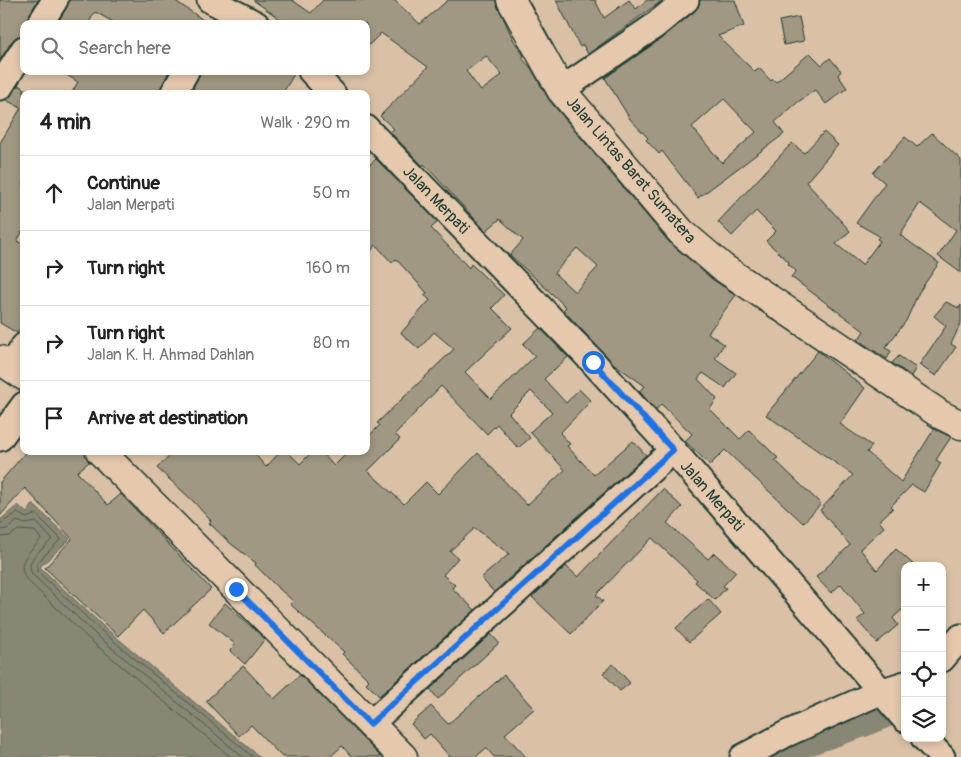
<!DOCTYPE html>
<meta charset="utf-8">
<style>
:root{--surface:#fff;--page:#f2f2f2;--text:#222;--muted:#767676;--line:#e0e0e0}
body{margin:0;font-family:Pangolin,sans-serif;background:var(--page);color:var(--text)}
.controls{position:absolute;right:15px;bottom:15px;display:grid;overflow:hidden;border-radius:10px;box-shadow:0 2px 8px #0003}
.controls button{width:45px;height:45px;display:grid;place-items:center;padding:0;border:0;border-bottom:1px solid var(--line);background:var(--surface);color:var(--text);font:25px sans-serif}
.stop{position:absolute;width:15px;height:15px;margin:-11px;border:4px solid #1a73e8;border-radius:50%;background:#fff}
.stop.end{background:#1a73e8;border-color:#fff;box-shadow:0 1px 5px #0008}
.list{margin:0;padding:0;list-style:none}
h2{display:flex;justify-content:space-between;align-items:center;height:65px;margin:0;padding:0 20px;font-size:21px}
h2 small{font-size:16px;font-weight:400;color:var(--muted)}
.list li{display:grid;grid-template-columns:32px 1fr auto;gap:15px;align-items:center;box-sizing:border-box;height:75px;padding:0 20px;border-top:1px solid var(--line)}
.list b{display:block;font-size:19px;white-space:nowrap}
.list p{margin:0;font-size:16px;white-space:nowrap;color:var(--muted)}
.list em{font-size:16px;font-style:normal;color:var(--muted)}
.icon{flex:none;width:28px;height:28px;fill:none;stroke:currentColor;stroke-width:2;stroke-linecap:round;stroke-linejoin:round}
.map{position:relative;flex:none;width:961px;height:757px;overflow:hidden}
.search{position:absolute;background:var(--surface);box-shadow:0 2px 8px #0003;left:20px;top:20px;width:350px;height:55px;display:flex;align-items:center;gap:12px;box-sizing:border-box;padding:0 18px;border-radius:10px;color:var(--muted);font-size:19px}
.panel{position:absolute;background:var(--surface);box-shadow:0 2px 8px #0003;left:20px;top:90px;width:350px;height:365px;border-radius:10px}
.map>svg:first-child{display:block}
.water{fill:#888774;stroke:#5e695a}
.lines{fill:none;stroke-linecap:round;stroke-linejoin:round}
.shore{stroke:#495b4e;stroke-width:1}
.river{stroke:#888774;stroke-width:30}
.building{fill:#a09882;stroke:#1f3d34;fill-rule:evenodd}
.minor-casing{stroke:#1f3d34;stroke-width:29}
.major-casing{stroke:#1f3d34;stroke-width:31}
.highway-casing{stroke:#1f3d34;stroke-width:31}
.minor{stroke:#e6c9ad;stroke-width:25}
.major{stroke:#e6c9ad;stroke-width:28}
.highway{stroke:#e6c9ad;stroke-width:28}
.route{stroke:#1a73e8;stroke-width:6}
.labels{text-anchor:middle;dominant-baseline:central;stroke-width:4.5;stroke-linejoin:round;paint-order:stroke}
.street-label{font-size:16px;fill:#1f3d34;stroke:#e6c9ad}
</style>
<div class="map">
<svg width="961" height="757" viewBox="0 0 961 757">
<rect width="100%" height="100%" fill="#dac1a6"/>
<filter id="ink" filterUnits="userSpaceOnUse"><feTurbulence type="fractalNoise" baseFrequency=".02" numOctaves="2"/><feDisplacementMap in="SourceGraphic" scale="10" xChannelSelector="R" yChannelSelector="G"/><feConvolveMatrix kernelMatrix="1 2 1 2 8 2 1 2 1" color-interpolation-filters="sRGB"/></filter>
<g filter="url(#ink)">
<path class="water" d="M33 504 70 539 40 567 103 626 260 757H0V520L18 505 27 513Z"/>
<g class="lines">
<g class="shore">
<path d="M0 524 17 513 27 518 36 514 61 539 37 563V571L99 629 253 757"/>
<path d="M0 530 7 529 17 521 25 524 36 522 52 539C44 550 22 559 33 575L95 634 243 757"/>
<path d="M0 537 10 536 18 530 35 531 41 539C31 552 15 560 26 579L90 640 231 757"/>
</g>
<path class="river" d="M774 757C815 732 865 728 905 702"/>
</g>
<g class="building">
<path d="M0 0H38L24 24V35L12 41 0 60Z"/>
<path d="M69 0H174L209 24H117L95 12 88 24H57Z"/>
<path d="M253 0H292L311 13 323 0H394L420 24 448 0H495L513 39 524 56 522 58 531 68 549 100 669 242 712 279 736 295 708 333 724 344 715 358 736 373 725 388 703 373 698 379 717 399 710 409 740 439 749 430 778 458 775 460 821 504 803 523 725 450 710 465 685 441 692 434 661 404 656 410 639 391 645 386 614 364 563 310 566 307 510 255 523 240 500 219 486 231 424 164 423 166 390 132 394 129 380 116 428 67 381 33 366 48V24H287ZM486 56 502 75 481 91 466 71ZM577 248 598 267 575 292 554 273Z"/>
<path d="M556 0H595L604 18 629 0 636 9 647 0H663L588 54 583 45 580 47Z"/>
<path d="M700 0H735L744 26 718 36 755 72 759 68 771 81 773 79 776 82 810 53 822 65 830 58 841 71 838 75 847 88 826 104 815 90 798 102 775 122 784 134 698 198 662 151 659 154 646 140 648 138 630 119 605 78 662 38 695 11ZM724 99 756 132 722 163 692 127Z"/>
<path d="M799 17 804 41 784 45 779 21Z"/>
<path d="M60 71H169L159 94H71L78 82Z"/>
<path d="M200 71H296L282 94H202L193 88Z"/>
<path d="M18 85 24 88V229L17 241 24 245V322L17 333 0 323V143L21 108 6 100Z"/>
<path d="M824 132 838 145 806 182 850 231 836 244 862 265 880 241 877 239 879 236 856 223 885 183 873 173 905 137 917 147 932 133 961 160V273L938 256 956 230 920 203 900 235 939 263 919 292 906 321 885 348 891 351 887 359 858 340 864 331 791 277 796 271 788 264 789 262 766 241 776 231 756 211 732 236 718 222 792 143 804 153Z"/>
<path d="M376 159 438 222 431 228 469 268 471 264 504 295 492 308 512 328 465 372 491 399 535 356 523 344 540 328 568 357 544 379 566 403 579 389 591 401 560 433 570 444 567 446 594 475 633 441 646 455 494 592 481 578 509 554 475 528 450 551 458 558 443 575 455 585 452 588 475 610 379 696 366 683 369 680 342 654 344 652 290 604 293 601 276 586 255 565 256 563 230 543 209 523 211 521 192 500 157 468 175 451H252L266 467 281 451H287L300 464 313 451H320L334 466 349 451H366V439L380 425 377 423 454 349 434 332 419 349 401 333 430 300 424 295 427 293 396 259 392 263 376 245 366 257V168ZM441 386 487 434 497 424 518 448 530 438 509 413 531 391 552 412 530 432 565 470 527 505 478 453 438 494 426 482 404 504 368 471 400 439 395 434Z"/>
<path d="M946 302 959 308 961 305V323L951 344 956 347 936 376 919 365 946 326 934 316Z"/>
<path d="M818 351 865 388 840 424 872 446 867 452 901 482 934 429 951 437 936 460 941 463 924 492 912 485 891 506 893 508 879 521 884 527 860 549 877 570 896 549 915 566H905V607L893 618 898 625 877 643 857 620 865 614 841 584 831 593 816 577 850 545 820 510 853 475 766 415Z"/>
<path d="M899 356 916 368 911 376 892 363Z"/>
<path d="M27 451H85L89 462 77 472 108 505 121 494 211 589 164 633 143 610 118 636 45 568 72 539 25 488 0 516V482Z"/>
<path d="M663 489 682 507 667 523 708 559 714 553 736 572 723 586 726 588 715 600 695 582 697 580 652 538 596 595 603 601 571 634 532 597 566 566 578 577Z"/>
<path d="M708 599 721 614 689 642 676 628Z"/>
<path d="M225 603 265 639 245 664 230 651 235 644 209 623Z"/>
<path d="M491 634 499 643 438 699 430 689Z"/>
<path d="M613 664 630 683 620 691 603 673Z"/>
<path d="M243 666 274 699 300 675 381 757H352L342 746 330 757H282L251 725 239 736 206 701Z"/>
<path d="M504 675 534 709 505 734 526 757H494L486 748 476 757H450L430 734 424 739 411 724 431 706 448 724Z"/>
</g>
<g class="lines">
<defs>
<g id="minor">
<path d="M210 0 256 24"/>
<path d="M40 24 55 0"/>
<path d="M311 71 333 94"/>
<path d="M0 87 24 49"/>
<path d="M561 90 653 27 686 0"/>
<path d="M173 94 186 71"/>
<path d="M366 128 593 362 673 450 905 719"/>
<path d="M12 366 24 346"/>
<path d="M0 438 24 405"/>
<path d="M942 659 961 637"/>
<path d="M370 724 673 450"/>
<path d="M924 738 942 757"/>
<path d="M743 757 786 734 880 692 905 684"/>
</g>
<g id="major">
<path d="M0 360 24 376"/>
<path d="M100 451 403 757"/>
</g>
<path id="highway" d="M511 0 561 90 681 232 722 267 941 415 961 425"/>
</defs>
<use href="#minor" class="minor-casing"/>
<use href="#major" class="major-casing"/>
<use href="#highway" class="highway-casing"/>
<use href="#minor" class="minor"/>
<use href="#major" class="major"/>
<use href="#highway" class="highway"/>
</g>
</g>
<g class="lines" filter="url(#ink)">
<path class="route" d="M236 589 370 724 673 450 593 362"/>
</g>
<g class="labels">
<g class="street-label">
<text transform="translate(631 170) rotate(49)">Jalan Lintas Barat Sumatera</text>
<text transform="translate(436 200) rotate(46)">Jalan Merpati</text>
<text transform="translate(712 496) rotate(49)">Jalan Merpati</text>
</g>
</g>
</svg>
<div class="controls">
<button>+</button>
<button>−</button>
<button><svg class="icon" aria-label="locate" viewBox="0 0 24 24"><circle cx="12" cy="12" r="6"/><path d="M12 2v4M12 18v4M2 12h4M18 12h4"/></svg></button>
<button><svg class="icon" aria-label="layers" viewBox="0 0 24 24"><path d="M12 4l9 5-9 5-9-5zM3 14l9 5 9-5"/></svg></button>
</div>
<div class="stop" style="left:593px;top:362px"></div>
<div class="stop end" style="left:236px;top:589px"></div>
<div class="search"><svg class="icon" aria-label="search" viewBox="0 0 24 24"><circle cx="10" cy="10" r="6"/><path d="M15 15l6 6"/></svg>Search here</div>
<section class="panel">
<h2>4 min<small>Walk · 290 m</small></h2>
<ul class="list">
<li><svg class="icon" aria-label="ahead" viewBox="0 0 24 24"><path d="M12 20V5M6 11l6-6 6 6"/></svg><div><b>Continue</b><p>Jalan Merpati</p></div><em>50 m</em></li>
<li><svg class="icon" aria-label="right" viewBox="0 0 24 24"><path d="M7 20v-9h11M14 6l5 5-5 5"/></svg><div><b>Turn right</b></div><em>160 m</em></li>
<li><svg class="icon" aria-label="right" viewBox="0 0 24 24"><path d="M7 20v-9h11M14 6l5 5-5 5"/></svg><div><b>Turn right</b><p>Jalan K. H. Ahmad Dahlan</p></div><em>80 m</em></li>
<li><svg class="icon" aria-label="arrive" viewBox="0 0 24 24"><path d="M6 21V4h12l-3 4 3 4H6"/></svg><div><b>Arrive at destination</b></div></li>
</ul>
</section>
</div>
